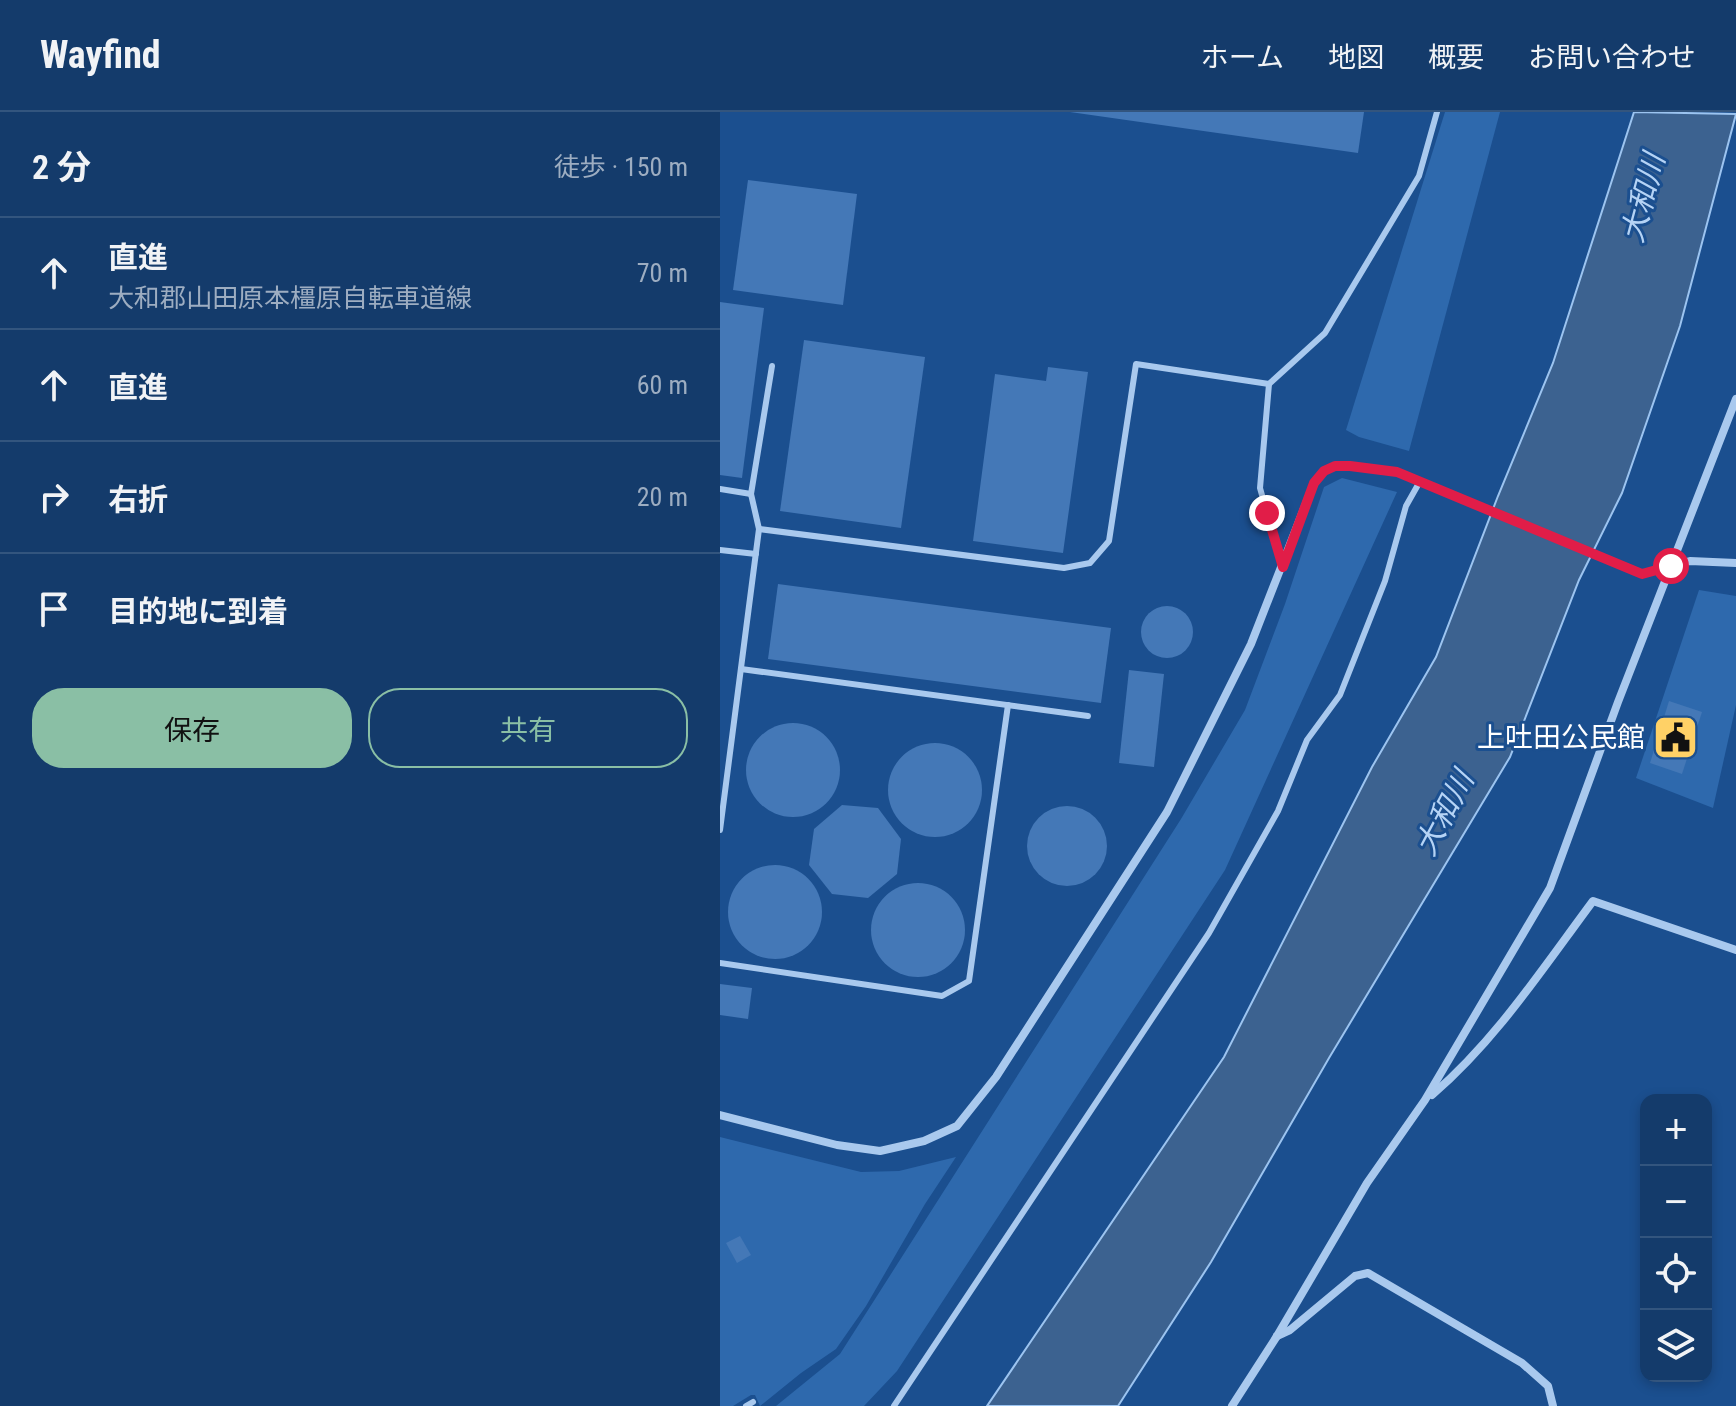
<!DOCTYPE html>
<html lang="ja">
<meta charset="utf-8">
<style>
:root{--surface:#143b6b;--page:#1d4271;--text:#f1f3f6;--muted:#9dadc1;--line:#33557e;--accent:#8abfa5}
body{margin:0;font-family:"Roboto Condensed","Noto Sans JP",sans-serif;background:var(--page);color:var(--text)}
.controls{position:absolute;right:24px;bottom:24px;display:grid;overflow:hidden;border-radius:16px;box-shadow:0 4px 12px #0003}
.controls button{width:72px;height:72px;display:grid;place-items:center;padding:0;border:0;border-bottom:2px solid var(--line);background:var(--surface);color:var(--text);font:40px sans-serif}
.stop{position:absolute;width:24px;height:24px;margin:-18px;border:6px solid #e11d48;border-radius:50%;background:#fff}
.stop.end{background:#e11d48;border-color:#fff;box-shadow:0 2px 8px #0008}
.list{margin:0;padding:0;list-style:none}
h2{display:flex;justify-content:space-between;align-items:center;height:104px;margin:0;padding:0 32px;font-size:34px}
h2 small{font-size:26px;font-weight:400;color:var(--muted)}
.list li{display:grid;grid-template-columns:52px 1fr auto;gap:24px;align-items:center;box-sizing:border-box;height:112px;padding:0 32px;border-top:2px solid var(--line)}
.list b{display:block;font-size:30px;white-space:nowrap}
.list p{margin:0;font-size:26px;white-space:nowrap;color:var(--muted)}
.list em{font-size:26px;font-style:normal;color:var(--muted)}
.actions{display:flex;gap:16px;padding:24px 32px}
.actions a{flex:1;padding:18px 0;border:2px solid var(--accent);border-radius:32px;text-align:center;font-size:28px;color:var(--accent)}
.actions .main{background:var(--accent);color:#111}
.icon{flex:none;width:44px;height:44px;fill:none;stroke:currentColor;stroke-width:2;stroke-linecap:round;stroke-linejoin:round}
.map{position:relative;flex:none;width:1016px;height:1294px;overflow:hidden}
header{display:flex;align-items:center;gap:48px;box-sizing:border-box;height:112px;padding:0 40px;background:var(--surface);border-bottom:2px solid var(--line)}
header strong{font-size:38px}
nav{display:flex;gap:44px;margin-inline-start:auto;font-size:28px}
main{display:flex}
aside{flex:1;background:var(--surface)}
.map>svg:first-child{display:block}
.green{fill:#2e69ad}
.water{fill:#3c6290;stroke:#9cc4f0;stroke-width:2}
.building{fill:#4478b7}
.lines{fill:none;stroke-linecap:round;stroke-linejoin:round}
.service{stroke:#a9c9ee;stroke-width:6}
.minor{stroke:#a9c9ee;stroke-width:8}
.route{stroke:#e11d48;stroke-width:10}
.labels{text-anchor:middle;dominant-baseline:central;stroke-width:6;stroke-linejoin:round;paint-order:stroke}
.poi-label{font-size:28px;fill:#fff;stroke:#1b4f8f;text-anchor:end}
.water-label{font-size:30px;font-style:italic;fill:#b5d3f5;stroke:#1b4f8f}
</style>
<header>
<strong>Wayfind</strong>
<nav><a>ホーム</a><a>地図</a><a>概要</a><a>お問い合わせ</a></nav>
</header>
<main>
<aside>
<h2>2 分<small>徒歩 · 150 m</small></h2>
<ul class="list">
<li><svg class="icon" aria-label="ahead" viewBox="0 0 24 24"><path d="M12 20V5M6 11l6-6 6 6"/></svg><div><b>直進</b><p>大和郡山田原本橿原自転車道線</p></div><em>70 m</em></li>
<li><svg class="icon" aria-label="ahead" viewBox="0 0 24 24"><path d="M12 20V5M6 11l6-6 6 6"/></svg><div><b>直進</b></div><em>60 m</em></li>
<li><svg class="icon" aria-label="right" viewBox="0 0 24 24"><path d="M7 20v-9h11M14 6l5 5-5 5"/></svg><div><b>右折</b></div><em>20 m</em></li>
<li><svg class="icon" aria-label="arrive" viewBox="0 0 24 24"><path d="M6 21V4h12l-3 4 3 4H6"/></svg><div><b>目的地に到着</b></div></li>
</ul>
<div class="actions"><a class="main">保存</a><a>共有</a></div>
</aside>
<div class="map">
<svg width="1016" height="1294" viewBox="0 0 1016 1294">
<rect width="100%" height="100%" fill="#1b4f8f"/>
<g class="green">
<path d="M725 0H780L689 339 639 325 626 318Z"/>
<path d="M622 366 677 380 505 758 177 1259 144 1294H56L120 1242 461 707 525 598 565 492 604 375Z"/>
<path d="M979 478 1016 484V593L993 696 916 666Z"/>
<path d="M0 1025 141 1060 179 1059 236 1045 205 1092 146 1194 116 1237 81 1261 40 1294 35 1283H31L13 1294H0Z"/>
</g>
<path class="water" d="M914 0 1016 2 960 214 902 381 859 468 790 645 609 946 491 1150 398 1294H267L504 945 652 655 716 545 778 384 833 251Z"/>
<g class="building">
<path d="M350 0H644L638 41Z"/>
<path d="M28 68 137 82 123 193 13 178Z"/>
<path d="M0 190 44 196 22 366 0 363Z"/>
<path d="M84 228 205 245 181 416 60 399Z"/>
<path d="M328 255 368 260 343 441 253 429 275 262 326 269Z"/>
<path d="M58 472 391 516 381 591 48 547Z"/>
<circle cx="447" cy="520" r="26"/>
<path d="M409 558 444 562 434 655 399 651Z"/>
<path d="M949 589 982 600 962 662 930 651Z"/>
<circle cx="73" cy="658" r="47"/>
<circle cx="215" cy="678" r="47"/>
<path d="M122 693 158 696 181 727 177 762 148 786 112 782 89 753 94 717Z"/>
<circle cx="347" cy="734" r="40"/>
<circle cx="55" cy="800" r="47"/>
<circle cx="198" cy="818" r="47"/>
<path d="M0 872 32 876 28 907 0 903Z"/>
<path d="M20 1124 31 1143 17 1151 6 1131Z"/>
</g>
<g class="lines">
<g class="service">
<path d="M0 377 31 382"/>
<path d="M39 417 344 456 370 451 389 429 416 252 549 272"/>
<path d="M0 438 36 442"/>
<path d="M561 451 540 376 549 272 605 221 699 64 717 0"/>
<path d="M21 557 368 604"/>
<path d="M0 718 39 417 31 382 52 254"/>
<path d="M0 851 222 884 249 869 288 593"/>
<path d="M26 1294 33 1290"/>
<path d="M174 1294 489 821 558 699 587 628 620 583 665 469 686 394 699 371"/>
</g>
<g class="minor">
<path d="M712 983C776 928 823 856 873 789L1016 838"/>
<path d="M0 1003 117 1033 160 1039 204 1029 237 1014 276 965 447 700 531 532 594 371 604 359 615 354H630L677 360 922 462 970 449 1016 451"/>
<path d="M557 1224 570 1218 635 1164 648 1161 802 1251 828 1274 833 1294"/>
<path d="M512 1294 557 1224 647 1071 705 988 830 776 898 590 1016 287"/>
</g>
</g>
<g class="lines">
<path class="route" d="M547 401 563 455 594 371 604 359 615 354H630L677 360 922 462 951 454"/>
</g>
<defs>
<symbol id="civic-square" viewBox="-11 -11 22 22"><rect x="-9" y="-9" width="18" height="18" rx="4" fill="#ffd166" stroke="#1b4f8f"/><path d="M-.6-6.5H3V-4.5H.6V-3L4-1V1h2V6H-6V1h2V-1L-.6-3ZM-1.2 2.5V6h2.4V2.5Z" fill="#111"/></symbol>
</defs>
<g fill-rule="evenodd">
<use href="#civic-square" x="930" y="600" width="51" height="51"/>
</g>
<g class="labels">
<g class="poi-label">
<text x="925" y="625">上吐田公民館</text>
</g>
<g class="water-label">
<text transform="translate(923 86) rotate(-75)">大和川</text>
<text transform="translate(724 701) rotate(-62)">大和川</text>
</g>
</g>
</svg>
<div class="controls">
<button>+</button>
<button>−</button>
<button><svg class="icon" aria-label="locate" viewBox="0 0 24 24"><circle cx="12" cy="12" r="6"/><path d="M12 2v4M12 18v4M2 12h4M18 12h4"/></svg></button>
<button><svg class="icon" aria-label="layers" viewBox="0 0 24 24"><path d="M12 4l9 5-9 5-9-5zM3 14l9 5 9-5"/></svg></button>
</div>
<div class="stop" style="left:951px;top:454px"></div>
<div class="stop end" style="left:547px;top:401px"></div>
</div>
</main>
